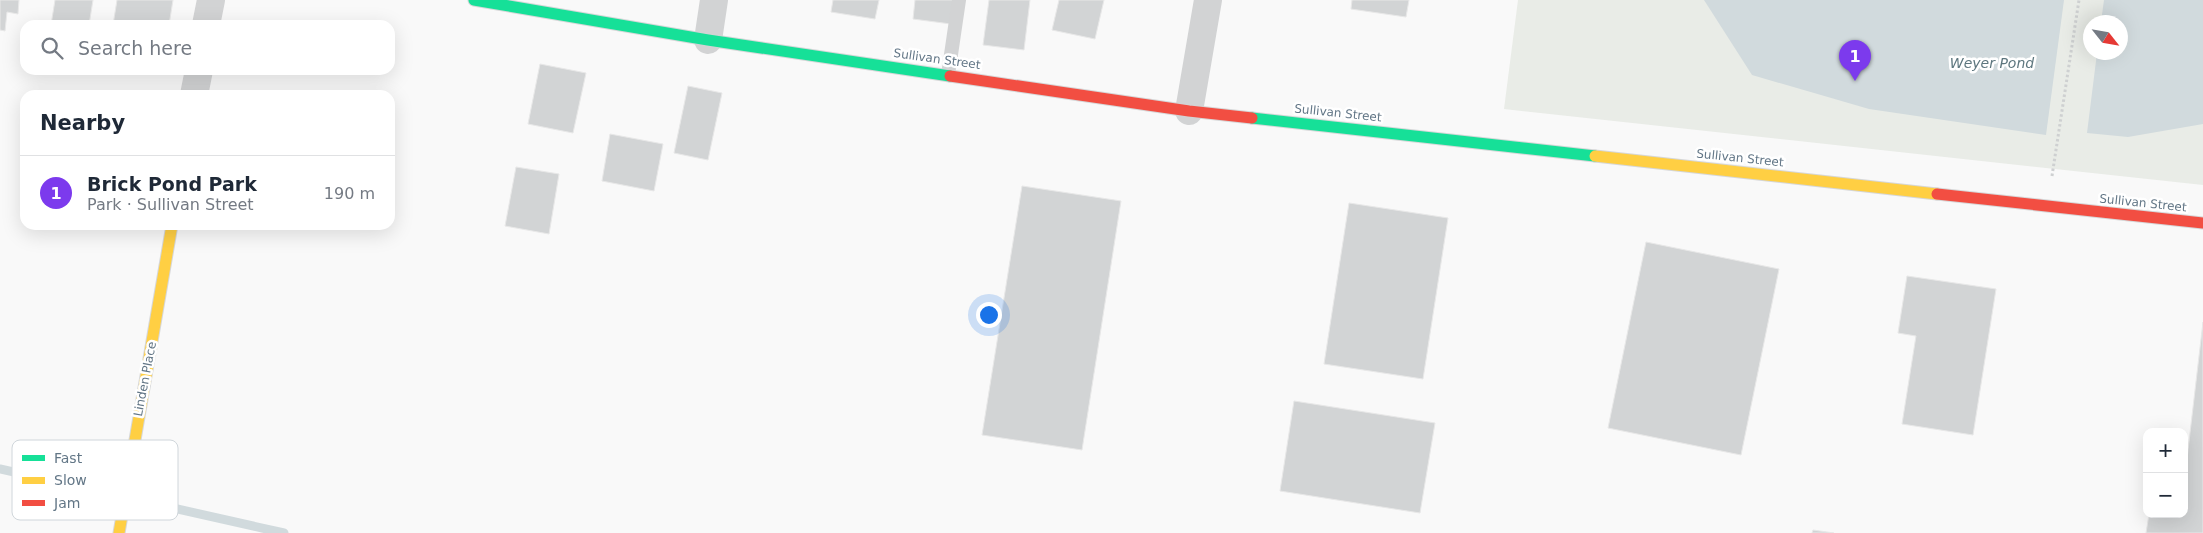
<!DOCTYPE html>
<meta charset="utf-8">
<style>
:root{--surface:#fff;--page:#f6f6f7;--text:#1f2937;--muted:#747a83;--line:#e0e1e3;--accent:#7c3aed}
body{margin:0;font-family:"DejaVu Sans",sans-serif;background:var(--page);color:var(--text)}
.controls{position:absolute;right:15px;bottom:15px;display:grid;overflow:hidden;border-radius:10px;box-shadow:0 5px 20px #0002}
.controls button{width:45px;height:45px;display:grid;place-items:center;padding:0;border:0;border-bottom:1px solid var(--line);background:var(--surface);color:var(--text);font:25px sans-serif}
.compass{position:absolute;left:2083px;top:15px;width:45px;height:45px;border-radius:50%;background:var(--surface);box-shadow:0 5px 20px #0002;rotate:121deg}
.you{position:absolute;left:988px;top:314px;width:18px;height:18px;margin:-12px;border:4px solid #fff;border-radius:50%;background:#1a73e8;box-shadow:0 0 0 8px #1a73e833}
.badge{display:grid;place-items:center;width:32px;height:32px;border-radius:50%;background:var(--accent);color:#fff;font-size:16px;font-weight:700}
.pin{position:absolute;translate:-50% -41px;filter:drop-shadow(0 1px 2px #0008)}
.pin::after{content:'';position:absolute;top:26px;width:18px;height:15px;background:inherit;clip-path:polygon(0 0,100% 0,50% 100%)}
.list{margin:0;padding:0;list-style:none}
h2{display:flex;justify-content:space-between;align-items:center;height:65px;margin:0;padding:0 20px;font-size:21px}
h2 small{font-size:16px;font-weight:400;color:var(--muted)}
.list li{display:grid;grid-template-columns:32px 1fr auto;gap:15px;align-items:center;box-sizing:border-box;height:75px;padding:0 20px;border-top:1px solid var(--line)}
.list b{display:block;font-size:19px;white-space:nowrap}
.list p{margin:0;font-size:16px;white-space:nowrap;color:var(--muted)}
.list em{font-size:16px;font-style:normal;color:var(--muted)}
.icon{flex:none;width:28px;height:28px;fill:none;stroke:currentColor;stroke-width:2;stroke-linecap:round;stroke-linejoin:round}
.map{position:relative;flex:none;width:2203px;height:533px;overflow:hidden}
.search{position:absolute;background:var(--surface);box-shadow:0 5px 20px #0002;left:20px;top:20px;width:375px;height:55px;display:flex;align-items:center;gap:12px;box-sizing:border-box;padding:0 18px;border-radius:15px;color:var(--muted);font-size:19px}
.panel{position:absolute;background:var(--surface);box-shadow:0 5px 20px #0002;left:20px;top:90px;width:375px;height:140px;border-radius:15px}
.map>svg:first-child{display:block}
.green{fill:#e9ece7;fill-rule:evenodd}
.water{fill:#d1dadd}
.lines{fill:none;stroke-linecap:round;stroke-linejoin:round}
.stream{stroke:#d1dadd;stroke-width:9}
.building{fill:#d2d4d5;stroke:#e8e8e8}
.fast-casing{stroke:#d6d7d8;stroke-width:13}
.slow-casing{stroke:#d6d7d8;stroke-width:13}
.jam-casing{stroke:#d6d7d8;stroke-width:13}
.path{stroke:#ced0d1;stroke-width:3;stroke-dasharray:2.5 2.5;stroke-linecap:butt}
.lane{stroke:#d2d3d4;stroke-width:14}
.street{stroke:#d2d3d4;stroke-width:28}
.fast{stroke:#16e098;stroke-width:11}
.slow{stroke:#ffcf43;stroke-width:11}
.jam{stroke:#f24e42;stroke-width:11}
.labels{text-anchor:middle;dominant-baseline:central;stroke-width:5;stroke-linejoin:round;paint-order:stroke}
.street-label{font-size:12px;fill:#627686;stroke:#fff}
.water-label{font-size:14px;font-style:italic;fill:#5d767e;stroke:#fff}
.key{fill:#fff;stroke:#d0d6db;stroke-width:1}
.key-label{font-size:14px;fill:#627686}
</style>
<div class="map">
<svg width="2203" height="533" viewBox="0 0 2203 533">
<rect width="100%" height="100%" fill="#f9f9f9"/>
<path class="green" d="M1518 0H2203V185L1504 109ZM2090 22H2120V52H2090Z"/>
<g class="water">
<path d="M1704 0H2064L2046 135 1869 109 1752 75Z"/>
<path d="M2104 0H2203V124L2128 137 2087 133 2097 53 2120 52V22H2101Z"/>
</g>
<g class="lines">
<path class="stream" d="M0 469 284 533"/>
</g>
<g class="building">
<path d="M0 0H19L18 14 7 12 5 31 0 30Z"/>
<path d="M55 0H93L89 25H51Z"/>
<path d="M117 0H173L169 25H113Z"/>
<path d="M833 0H879L875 19 831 12Z"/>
<path d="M915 0H954L951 24 913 19Z"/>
<path d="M989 0H1030L1024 50 983 45Z"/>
<path d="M1059 0H1104L1095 39 1052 30Z"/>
<path d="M1352 0H1409L1406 17 1351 9Z"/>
<path d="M540 64 586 73 573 133 528 124Z"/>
<path d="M688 86 722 93 708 160 674 153Z"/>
<path d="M610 134 663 144 654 191 602 181Z"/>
<path d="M516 167 559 174 549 234 505 226Z"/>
<path d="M1022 186 1121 201 1082 450 982 435Z"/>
<path d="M1349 203 1448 218 1423 379 1324 364Z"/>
<path d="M1646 242 1779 269 1741 455 1608 428Z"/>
<path d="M1907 276 1996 289 1973 435 1902 424 1916 336 1898 333Z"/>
<path d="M2203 322V533H2146L2149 514H2184V484Z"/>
<path d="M1294 401 1435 423 1420 513 1280 491Z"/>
<path d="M1813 530 1834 533H1812Z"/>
</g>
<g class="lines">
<defs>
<g id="fast">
<path d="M474 0 708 40 950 76"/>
<path d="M1252 118 1595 156"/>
</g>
<g id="slow">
<path d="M1595 156 1937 194"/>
<path d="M119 533 172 225"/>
</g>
<g id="jam">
<path d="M950 76 1189 111 1252 118"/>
<path d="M1937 194 2203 223"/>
</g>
</defs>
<use href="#fast" class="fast-casing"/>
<use href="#slow" class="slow-casing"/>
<use href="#jam" class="jam-casing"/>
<path class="path" d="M2052 176 2079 0"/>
<path class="lane" d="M948 75 959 0"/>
<g class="street">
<path d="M206 25 211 0"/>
<path d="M708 40 714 0"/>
<path d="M194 95 199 70"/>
<path d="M1189 111 1208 0"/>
</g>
<use href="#fast" class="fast"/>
<use href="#slow" class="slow"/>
<use href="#jam" class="jam"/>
</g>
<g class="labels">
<g class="street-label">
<text transform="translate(937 59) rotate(8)">Sullivan Street</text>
<text transform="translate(1338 113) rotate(6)">Sullivan Street</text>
<text transform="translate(1740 158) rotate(6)">Sullivan Street</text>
<text transform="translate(2143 203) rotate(6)">Sullivan Street</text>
<text transform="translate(145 379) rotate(-79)">Linden Place</text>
</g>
<g class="water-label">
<text x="1992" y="63">Weyer Pond</text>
</g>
</g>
<rect x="12" y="440" width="166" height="80" rx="8" class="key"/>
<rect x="22" y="455" width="23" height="6" fill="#16e098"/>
<rect x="22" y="477" width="23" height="7" fill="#ffcf43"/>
<rect x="22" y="500" width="23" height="6" fill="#f24e42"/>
<g class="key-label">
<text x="54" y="463">Fast</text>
<text x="54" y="485">Slow</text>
<text x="54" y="508">Jam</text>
</g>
</svg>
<div class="controls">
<button>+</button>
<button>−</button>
</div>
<svg class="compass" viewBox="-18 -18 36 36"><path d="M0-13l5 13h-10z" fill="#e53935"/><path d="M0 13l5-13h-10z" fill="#747a83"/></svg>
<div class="you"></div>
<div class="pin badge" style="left:1855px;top:81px">1</div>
<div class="search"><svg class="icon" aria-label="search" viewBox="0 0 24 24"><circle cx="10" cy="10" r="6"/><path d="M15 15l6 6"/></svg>Search here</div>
<section class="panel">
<h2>Nearby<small></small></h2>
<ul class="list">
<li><span class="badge">1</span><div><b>Brick Pond Park</b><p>Park · Sullivan Street</p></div><em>190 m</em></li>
</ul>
</section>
</div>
